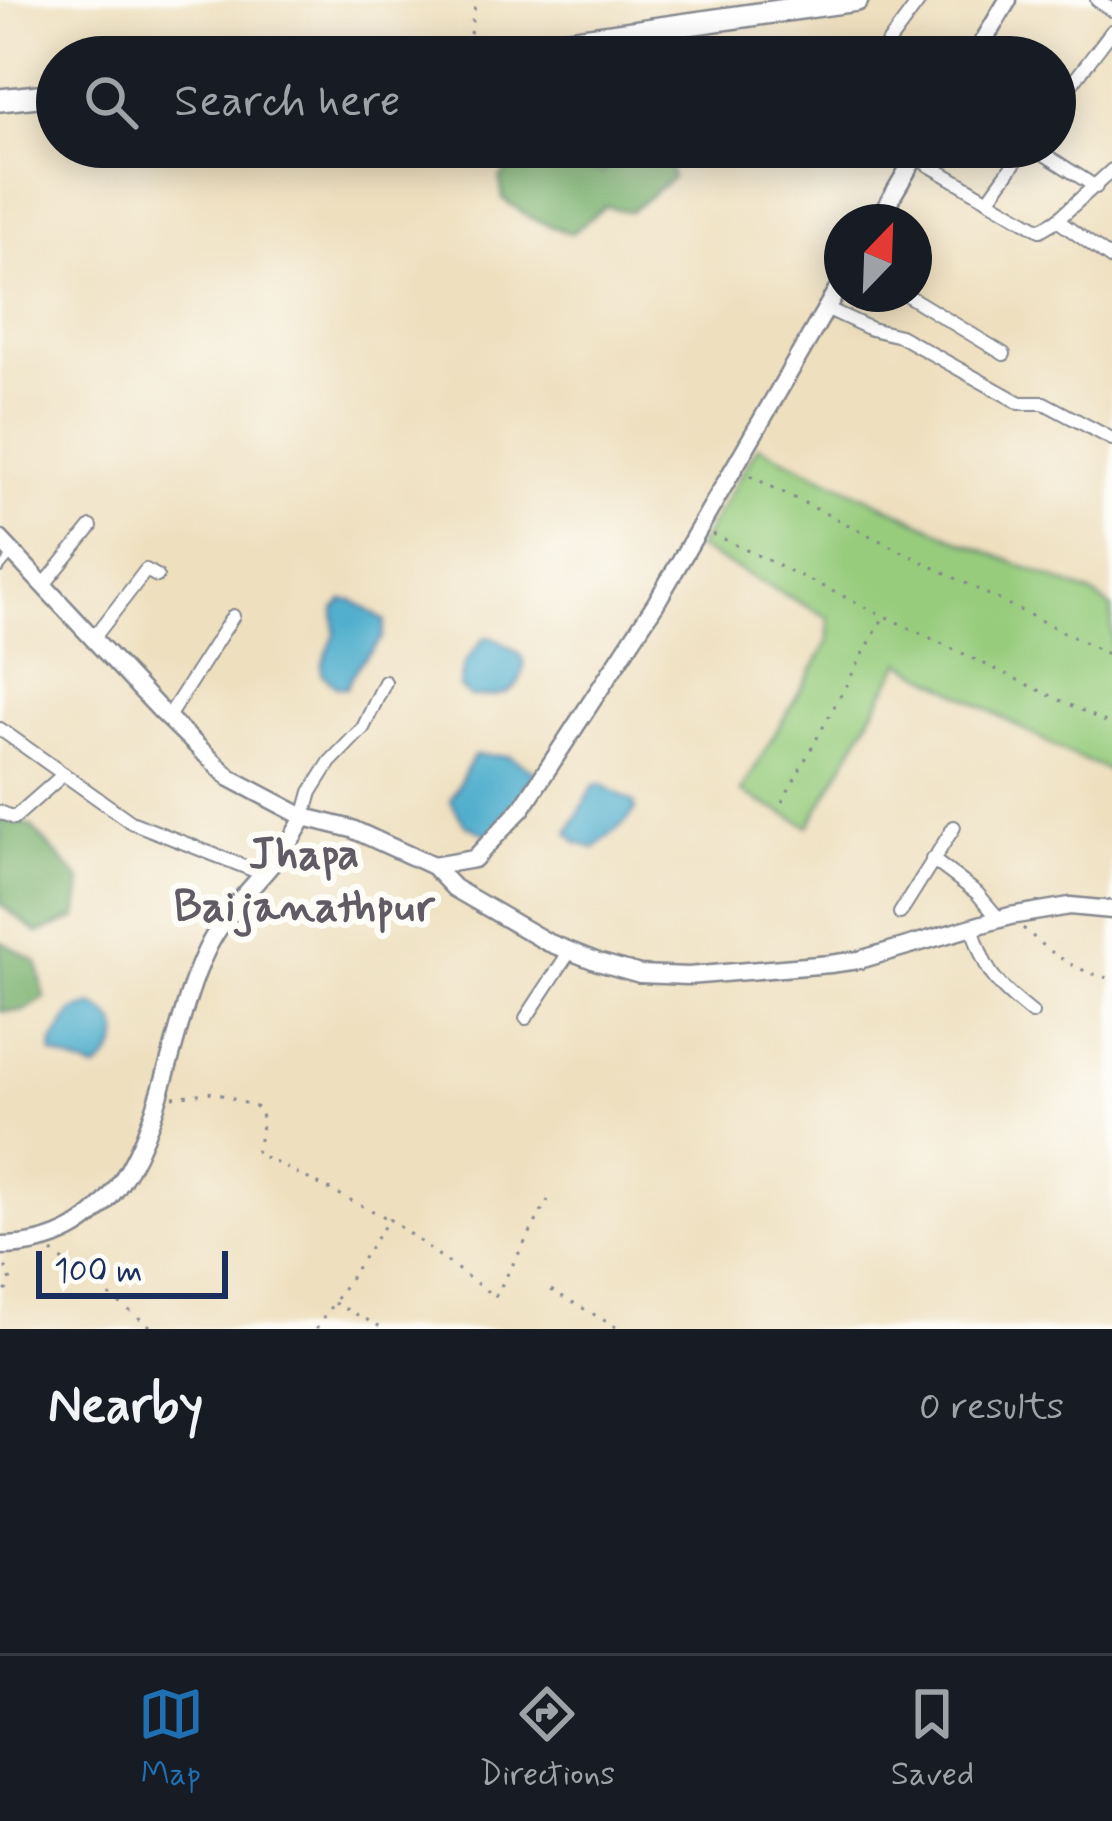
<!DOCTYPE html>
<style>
:root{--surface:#171b24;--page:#20242c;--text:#f1f3f6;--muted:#9ea1a6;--line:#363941;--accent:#1f6fb2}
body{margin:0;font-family:Mynerve,sans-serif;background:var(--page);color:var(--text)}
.compass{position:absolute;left:824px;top:204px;width:108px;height:108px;border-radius:50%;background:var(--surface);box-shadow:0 6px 30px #0003;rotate:23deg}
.scale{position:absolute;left:36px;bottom:30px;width:192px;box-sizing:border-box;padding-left:12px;border:6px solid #1b2f5e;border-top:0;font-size:33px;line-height:42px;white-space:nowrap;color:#1b2f5e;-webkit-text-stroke:9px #fdfcf7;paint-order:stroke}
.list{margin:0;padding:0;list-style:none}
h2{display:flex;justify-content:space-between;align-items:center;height:156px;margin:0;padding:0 48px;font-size:51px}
h2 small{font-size:39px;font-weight:400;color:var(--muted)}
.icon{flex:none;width:66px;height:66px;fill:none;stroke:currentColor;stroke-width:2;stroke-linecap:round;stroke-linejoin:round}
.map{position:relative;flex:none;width:1112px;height:1329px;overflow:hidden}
.search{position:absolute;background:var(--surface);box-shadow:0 6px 30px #0003;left:36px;right:36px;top:36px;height:132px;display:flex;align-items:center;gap:30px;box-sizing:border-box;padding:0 42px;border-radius:66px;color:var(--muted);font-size:45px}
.sheet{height:324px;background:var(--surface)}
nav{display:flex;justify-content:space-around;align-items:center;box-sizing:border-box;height:168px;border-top:3px solid var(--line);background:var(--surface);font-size:33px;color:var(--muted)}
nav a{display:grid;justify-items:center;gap:6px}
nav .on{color:var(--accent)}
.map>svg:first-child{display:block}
.green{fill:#97cc7d;stroke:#597e6e;stroke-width:3}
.forest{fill:#79b06c;stroke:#4a7065;stroke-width:3}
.water{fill:#4dadcc;stroke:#346e95;stroke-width:3}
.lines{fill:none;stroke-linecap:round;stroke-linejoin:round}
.service-casing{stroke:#84878e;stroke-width:10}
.minor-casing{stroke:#84878e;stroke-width:16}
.tertiary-casing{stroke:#84878e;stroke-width:21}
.primary-casing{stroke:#84878e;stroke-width:26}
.path{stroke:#84878e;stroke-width:3;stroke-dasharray:3 9;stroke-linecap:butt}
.service{stroke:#fff;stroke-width:6}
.minor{stroke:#fff;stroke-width:12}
.tertiary{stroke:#fff;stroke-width:16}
.primary{stroke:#fff;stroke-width:21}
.labels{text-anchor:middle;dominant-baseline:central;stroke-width:12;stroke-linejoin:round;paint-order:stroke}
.quarter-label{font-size:45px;font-weight:bold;fill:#605b64;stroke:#fdfcf7}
</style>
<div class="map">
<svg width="1112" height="1329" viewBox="0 0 1112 1329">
<rect width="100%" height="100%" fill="#fdfcf7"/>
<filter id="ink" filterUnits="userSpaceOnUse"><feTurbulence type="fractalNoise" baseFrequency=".00833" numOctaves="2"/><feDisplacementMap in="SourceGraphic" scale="24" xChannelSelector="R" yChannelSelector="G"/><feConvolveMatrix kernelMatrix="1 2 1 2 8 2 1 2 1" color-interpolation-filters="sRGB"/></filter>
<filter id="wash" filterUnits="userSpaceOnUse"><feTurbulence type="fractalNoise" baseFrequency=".004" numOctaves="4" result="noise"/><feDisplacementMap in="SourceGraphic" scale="48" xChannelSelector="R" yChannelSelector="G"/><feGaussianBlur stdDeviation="2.7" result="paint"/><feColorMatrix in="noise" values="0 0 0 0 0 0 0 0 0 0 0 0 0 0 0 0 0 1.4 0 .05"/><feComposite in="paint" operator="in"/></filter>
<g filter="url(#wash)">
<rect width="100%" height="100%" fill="#eedfbe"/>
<path class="green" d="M758 446 965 543 1092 594 1112 608V772L1067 753 901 662 809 826 741 792 829 641V618L697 548Z"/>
<g class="forest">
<path d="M524 147C550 147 576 167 603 172L628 147H658L669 159 672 178 630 212 605 206 571 234 530 218 503 199 500 179Z"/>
<path d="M0 817 31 826 81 881 77 918 38 933 0 904Z"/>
<path d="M0 941 37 962 45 998 24 1011H0Z"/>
</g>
<g class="water">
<path d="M343 600 354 601 385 621 382 638 357 667 346 688 336 686 322 674V665L335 634 334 609Z"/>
<path d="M492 637C500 642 513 647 519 654 525 661 524 666 522 674 515 698 491 697 470 697L460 687 464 664 484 638Z"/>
<path d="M475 755 509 756 536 772 519 800 488 835 465 825 450 800C461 785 464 769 475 755Z"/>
<path d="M601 784 634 803 635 810C624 828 609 833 595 848L577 843 568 833 594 785Z"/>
<path d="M93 1005C128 1022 124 1049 95 1070L52 1054 53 1042 73 1011Z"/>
</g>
</g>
<g filter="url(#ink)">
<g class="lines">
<defs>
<path id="service" d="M0 569 10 557"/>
<g id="minor">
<path d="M1097 0 1112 10"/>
<path d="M878 57 920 0"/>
<path d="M1055 106 1112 31"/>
<path d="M1033 147 1096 187"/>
<path d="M915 157 1040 230 1057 220 1112 259"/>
<path d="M988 200 1026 147"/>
<path d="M1057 220 1112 170"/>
<path d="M905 294 1004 354"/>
<path d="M826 308 871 329 900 336 1020 403H1044L1112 439"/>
<path d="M43 586 91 527"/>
<path d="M93 639 146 570 157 576"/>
<path d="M168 717 233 616"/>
<path d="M0 729 131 822 263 874"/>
<path d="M0 812 14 818 64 774"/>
<path d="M304 817 311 792 330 762 363 728 385 682"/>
<path d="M932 859 977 893 999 919"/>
<path d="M900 913 954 827"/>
<path d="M972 926C984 971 995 984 1032 1013"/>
<path d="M526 1018 570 951"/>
</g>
<g id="tertiary">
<path d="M974 57 1008 0"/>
<path d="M877 222 921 147"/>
<path d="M0 539 161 711 230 778 304 817 352 829 433 866 454 888 547 942 598 962 640 974 688 976 830 964 859 960 1010 916 1070 906 1112 910"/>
<path d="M433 866 474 859 522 808 656 603 842 281"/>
<path d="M0 1246C160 1246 156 1055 206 951 230 899 279 868 304 817"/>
</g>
<g id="primary">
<path d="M426 57 512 49 857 0"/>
<path d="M0 100 57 94"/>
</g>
</defs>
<use href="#service" class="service-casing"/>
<use href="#minor" class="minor-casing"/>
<use href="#tertiary" class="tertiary-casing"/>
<use href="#primary" class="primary-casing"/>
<g class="path">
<path d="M470 34 476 0"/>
<path d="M750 476 1112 656"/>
<path d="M713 534 1112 725"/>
<path d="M782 802 883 618"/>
<path d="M1023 928C1053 954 1071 970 1112 979"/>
<path d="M173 1097 213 1092 259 1108 263 1121 256 1153 389 1219"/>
<path d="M52 1252 154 1329"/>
<path d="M551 1290 616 1327"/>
<path d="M0 1302 11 1281 3 1260"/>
<path d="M334 1303 385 1329"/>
<path d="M316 1329 389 1219 495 1297 548 1200"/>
</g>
<use href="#service" class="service"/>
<use href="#minor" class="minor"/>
<use href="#tertiary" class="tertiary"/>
<use href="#primary" class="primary"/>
</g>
</g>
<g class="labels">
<g class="quarter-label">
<text x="304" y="855">Jhapa<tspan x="304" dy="52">Baijanathpur</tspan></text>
</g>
</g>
</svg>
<svg class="compass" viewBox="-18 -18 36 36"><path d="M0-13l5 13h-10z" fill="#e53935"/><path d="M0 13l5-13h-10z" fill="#9ea1a6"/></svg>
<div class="scale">100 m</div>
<div class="search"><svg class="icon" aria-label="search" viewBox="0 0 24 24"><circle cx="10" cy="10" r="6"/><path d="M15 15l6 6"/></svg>Search here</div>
</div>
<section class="sheet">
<h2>Nearby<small>0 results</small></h2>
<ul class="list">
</ul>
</section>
<nav>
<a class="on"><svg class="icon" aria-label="map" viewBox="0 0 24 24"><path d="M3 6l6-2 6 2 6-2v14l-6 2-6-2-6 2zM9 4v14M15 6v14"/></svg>Map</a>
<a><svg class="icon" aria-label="directions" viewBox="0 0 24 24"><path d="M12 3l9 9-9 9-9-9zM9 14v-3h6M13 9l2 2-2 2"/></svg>Directions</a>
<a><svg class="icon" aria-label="saved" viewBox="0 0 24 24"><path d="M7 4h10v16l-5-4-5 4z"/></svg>Saved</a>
</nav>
